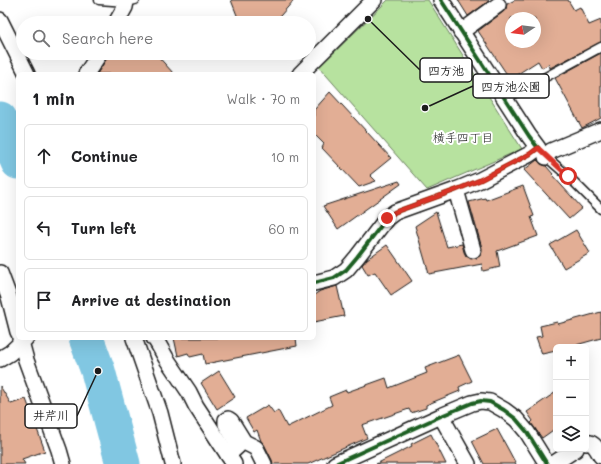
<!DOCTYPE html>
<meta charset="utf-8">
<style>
:root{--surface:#fff;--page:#f6f6f6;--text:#202124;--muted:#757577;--line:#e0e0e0}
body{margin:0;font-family:Mali,"Klee One",sans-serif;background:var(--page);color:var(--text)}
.controls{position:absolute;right:12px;bottom:12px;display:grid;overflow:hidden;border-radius:6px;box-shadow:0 4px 16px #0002}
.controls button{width:36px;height:36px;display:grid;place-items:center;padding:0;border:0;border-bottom:1px solid var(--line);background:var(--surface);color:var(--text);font:20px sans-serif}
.compass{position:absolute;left:505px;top:12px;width:36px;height:36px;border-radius:50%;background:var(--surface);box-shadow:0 4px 16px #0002;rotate:257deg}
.stop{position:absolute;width:12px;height:12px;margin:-9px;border:3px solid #d93025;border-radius:50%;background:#fff}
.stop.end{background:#d93025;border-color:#fff;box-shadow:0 1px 4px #0008}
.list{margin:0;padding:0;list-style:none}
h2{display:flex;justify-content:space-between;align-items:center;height:52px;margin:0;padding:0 16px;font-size:17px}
h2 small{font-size:13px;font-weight:400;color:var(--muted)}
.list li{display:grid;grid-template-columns:26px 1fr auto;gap:12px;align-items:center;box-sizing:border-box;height:64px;margin:0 8px 8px;padding:0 8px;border:1px solid var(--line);border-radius:6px}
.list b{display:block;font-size:15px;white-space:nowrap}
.list em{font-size:13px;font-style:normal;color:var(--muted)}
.icon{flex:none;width:22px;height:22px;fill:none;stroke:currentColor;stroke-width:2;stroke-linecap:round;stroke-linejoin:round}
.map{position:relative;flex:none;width:601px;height:464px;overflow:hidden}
.search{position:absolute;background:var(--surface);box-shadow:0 4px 16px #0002;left:16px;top:16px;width:300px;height:44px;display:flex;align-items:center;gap:10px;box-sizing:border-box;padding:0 14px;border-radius:22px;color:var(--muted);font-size:15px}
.panel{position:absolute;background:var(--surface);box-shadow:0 4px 16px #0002;left:16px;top:72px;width:300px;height:268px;border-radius:6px}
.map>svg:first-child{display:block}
.green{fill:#b7e29f;stroke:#6a7f5e}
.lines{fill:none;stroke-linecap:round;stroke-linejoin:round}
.river{stroke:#81c7e2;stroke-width:35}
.building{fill:#e2ae95;stroke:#1c1c1c;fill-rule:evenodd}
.service-casing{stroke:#1c1c1c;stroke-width:11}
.minor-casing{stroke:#1c1c1c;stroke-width:18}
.service{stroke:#fff;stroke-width:8}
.minor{stroke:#fff;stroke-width:15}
.cycleway-casing{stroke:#fff;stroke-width:6}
.cycleway{stroke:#1b5e20;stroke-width:4}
.route{stroke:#d93025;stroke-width:5}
.labels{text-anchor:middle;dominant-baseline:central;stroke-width:4;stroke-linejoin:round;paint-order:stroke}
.neighbourhood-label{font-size:12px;fill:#1c1c1c;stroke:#fff}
.leader{fill:none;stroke:#1c1c1c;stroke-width:1.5}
.callout-dot{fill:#1c1c1c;stroke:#fff;stroke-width:1.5}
.callout{fill:#fff;stroke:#1c1c1c;stroke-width:1.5}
.callout-label{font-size:12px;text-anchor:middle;font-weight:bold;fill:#1c1c1c}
</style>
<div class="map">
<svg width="601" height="464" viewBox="0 0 601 464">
<rect width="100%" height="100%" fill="#fff"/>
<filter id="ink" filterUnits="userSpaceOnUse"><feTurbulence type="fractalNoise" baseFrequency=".025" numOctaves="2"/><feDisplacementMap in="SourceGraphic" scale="8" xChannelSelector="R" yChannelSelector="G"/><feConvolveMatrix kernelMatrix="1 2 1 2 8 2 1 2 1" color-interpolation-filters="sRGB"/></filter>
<g filter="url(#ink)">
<path class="green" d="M388 0H428L522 149 427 190 319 67Z"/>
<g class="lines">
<g class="river">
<path d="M0 119 18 162"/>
<path d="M86 338 98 371 123 464"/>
</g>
</g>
<g class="building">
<path d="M231 0H294L274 23H240Z"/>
<path d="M458 0H488L489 1 468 16Z"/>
<path d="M515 0H568L574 10 580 7 589 25 601 20V42L550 68 549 64 542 68 538 61 510 79 478 31 503 12 506 9 507 4ZM511 18H535V42H511Z"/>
<path d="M109 53H155L174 74H97L107 58Z"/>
<path d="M601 53V118L582 128 555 78Z"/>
<path d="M330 92 391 158 370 175 376 181 359 187 322 148 324 144 314 134V110Z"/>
<path d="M537 160 541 164 546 166 553 174 552 175 582 208 569 219 524 170Z"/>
<path d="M399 181 401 184 338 229 323 206Z"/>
<path d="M523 186 534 216 531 217 538 236 497 251 500 267 483 271 482 264 429 274 415 226 436 212 447 247 462 244 464 252 466 256 471 259 476 258 480 256 482 252V248L469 202 485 198 486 200Z"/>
<path d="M576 230 590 253 564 268 550 245Z"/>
<path d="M387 245 412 281 391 295 375 272 368 275 362 265 367 259Z"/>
<path d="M337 286 344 316 314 322V295L320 291Z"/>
<path d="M601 312V338L569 347H556V351L542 354 536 337 542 336 540 326 557 322 558 324Z"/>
<path d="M174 338H296L297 346 205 364 203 354 190 357 188 353 178 356Z"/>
<path d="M459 355 472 381 459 387 460 391 426 405V408L411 413 409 409 362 425 367 438 308 464H273L272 460 264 444 261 441 257 430 254 432 246 418 268 405 274 413 278 410 287 427 332 405 329 397 346 390 347 392 386 378 389 388 427 373 425 368Z"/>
<path d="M219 371 235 397 217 409 201 383Z"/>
<path d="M0 386 11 404 26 399 45 451 22 459 25 464H0Z"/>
<path d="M556 392V428L542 438 531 423 533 421 527 412Z"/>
<path d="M497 429 508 449 516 464H484L472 441Z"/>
<path d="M431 434 446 464H376L412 446 411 444Z"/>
</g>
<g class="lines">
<defs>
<g id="service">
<path d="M99 0 126 2 135 0"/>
<path d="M505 99 601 47"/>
<path d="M544 155 568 176 601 209"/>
</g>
<g id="minor">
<path d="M0 20 27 74"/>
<path d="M116 23 125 7 126 2"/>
<path d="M461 32 498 5"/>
<path d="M86 74 100 53"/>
<path d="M300 74 374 0"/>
<path d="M546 157 551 151 601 130"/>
<path d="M456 190 473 250"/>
<path d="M0 273 9 297 18 332"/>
<path d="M314 283 334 278 346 270 357 257 387 218 395 212 456 190 480 180 530 154 538 148 529 136 441 0"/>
<path d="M20 338 26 360 59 450 63 464"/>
<path d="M134 338 160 413 173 464"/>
<path d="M154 338 157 342 166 358 189 392 196 406 234 464"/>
<path d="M0 359 10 353 26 338"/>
<path d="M441 416 468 464"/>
<path d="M586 443C594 441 597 450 601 456"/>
<path d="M228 455 238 446 237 443 226 424V420L228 419 231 421 244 442 256 448 264 464"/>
<path d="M335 464 441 416 472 403 481 401 490 402 504 410 516 419 527 432 547 464"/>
<path d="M553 464 576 449"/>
</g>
</defs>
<use href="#service" class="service-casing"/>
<use href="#minor" class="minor-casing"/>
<use href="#service" class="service"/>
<use href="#minor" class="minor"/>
<defs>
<g id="cycleway">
<path d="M314 283 334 278 346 270 357 257 387 218 395 212 456 190 480 180 530 154 538 148 529 136 441 0"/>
<path d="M335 464 441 416 472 403 481 401 490 402 504 410 516 419 527 432 547 464"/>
</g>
</defs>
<use href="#cycleway" class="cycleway-casing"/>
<use href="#cycleway" class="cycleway"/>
</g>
</g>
<g class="lines" filter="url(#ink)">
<path class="route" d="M387 218 395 212 456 190 480 180 530 154 538 148 568 176"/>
</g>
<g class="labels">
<g class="neighbourhood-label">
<text x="463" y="137">横手四丁目</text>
</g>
</g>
<path class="leader" d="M368 19L420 70M425 108L473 86M98 371L77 416"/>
<g class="callout-dot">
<circle cx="368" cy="19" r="4"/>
<circle cx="425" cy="108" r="4"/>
<circle cx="98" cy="371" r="4"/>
</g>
<g class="callout">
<rect x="420" y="58" width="52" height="24" rx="4"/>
<rect x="473" y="74" width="76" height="24" rx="4"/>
<rect x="25" y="404" width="52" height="24" rx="4"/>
</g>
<g class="callout-label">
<text x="446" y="75">四方池</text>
<text x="511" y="91">四方池公園</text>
<text x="51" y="420">井芹川</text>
</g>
</svg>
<div class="controls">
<button>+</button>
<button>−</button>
<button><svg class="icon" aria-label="layers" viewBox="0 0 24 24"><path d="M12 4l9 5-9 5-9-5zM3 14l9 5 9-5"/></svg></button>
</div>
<svg class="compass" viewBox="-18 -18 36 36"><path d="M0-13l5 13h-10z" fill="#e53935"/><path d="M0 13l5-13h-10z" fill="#757577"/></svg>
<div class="stop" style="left:568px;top:176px"></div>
<div class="stop end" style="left:387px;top:218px"></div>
<div class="search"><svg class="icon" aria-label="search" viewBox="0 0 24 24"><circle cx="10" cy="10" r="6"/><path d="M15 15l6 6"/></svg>Search here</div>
<section class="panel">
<h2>1 min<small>Walk · 70 m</small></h2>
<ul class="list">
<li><svg class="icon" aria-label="ahead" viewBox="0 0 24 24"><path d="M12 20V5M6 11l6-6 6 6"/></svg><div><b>Continue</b></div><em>10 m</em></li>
<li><svg class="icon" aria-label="left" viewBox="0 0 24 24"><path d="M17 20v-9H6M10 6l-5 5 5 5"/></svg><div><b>Turn left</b></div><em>60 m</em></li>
<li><svg class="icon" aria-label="arrive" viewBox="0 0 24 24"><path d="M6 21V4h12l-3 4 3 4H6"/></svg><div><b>Arrive at destination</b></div></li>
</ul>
</section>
</div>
